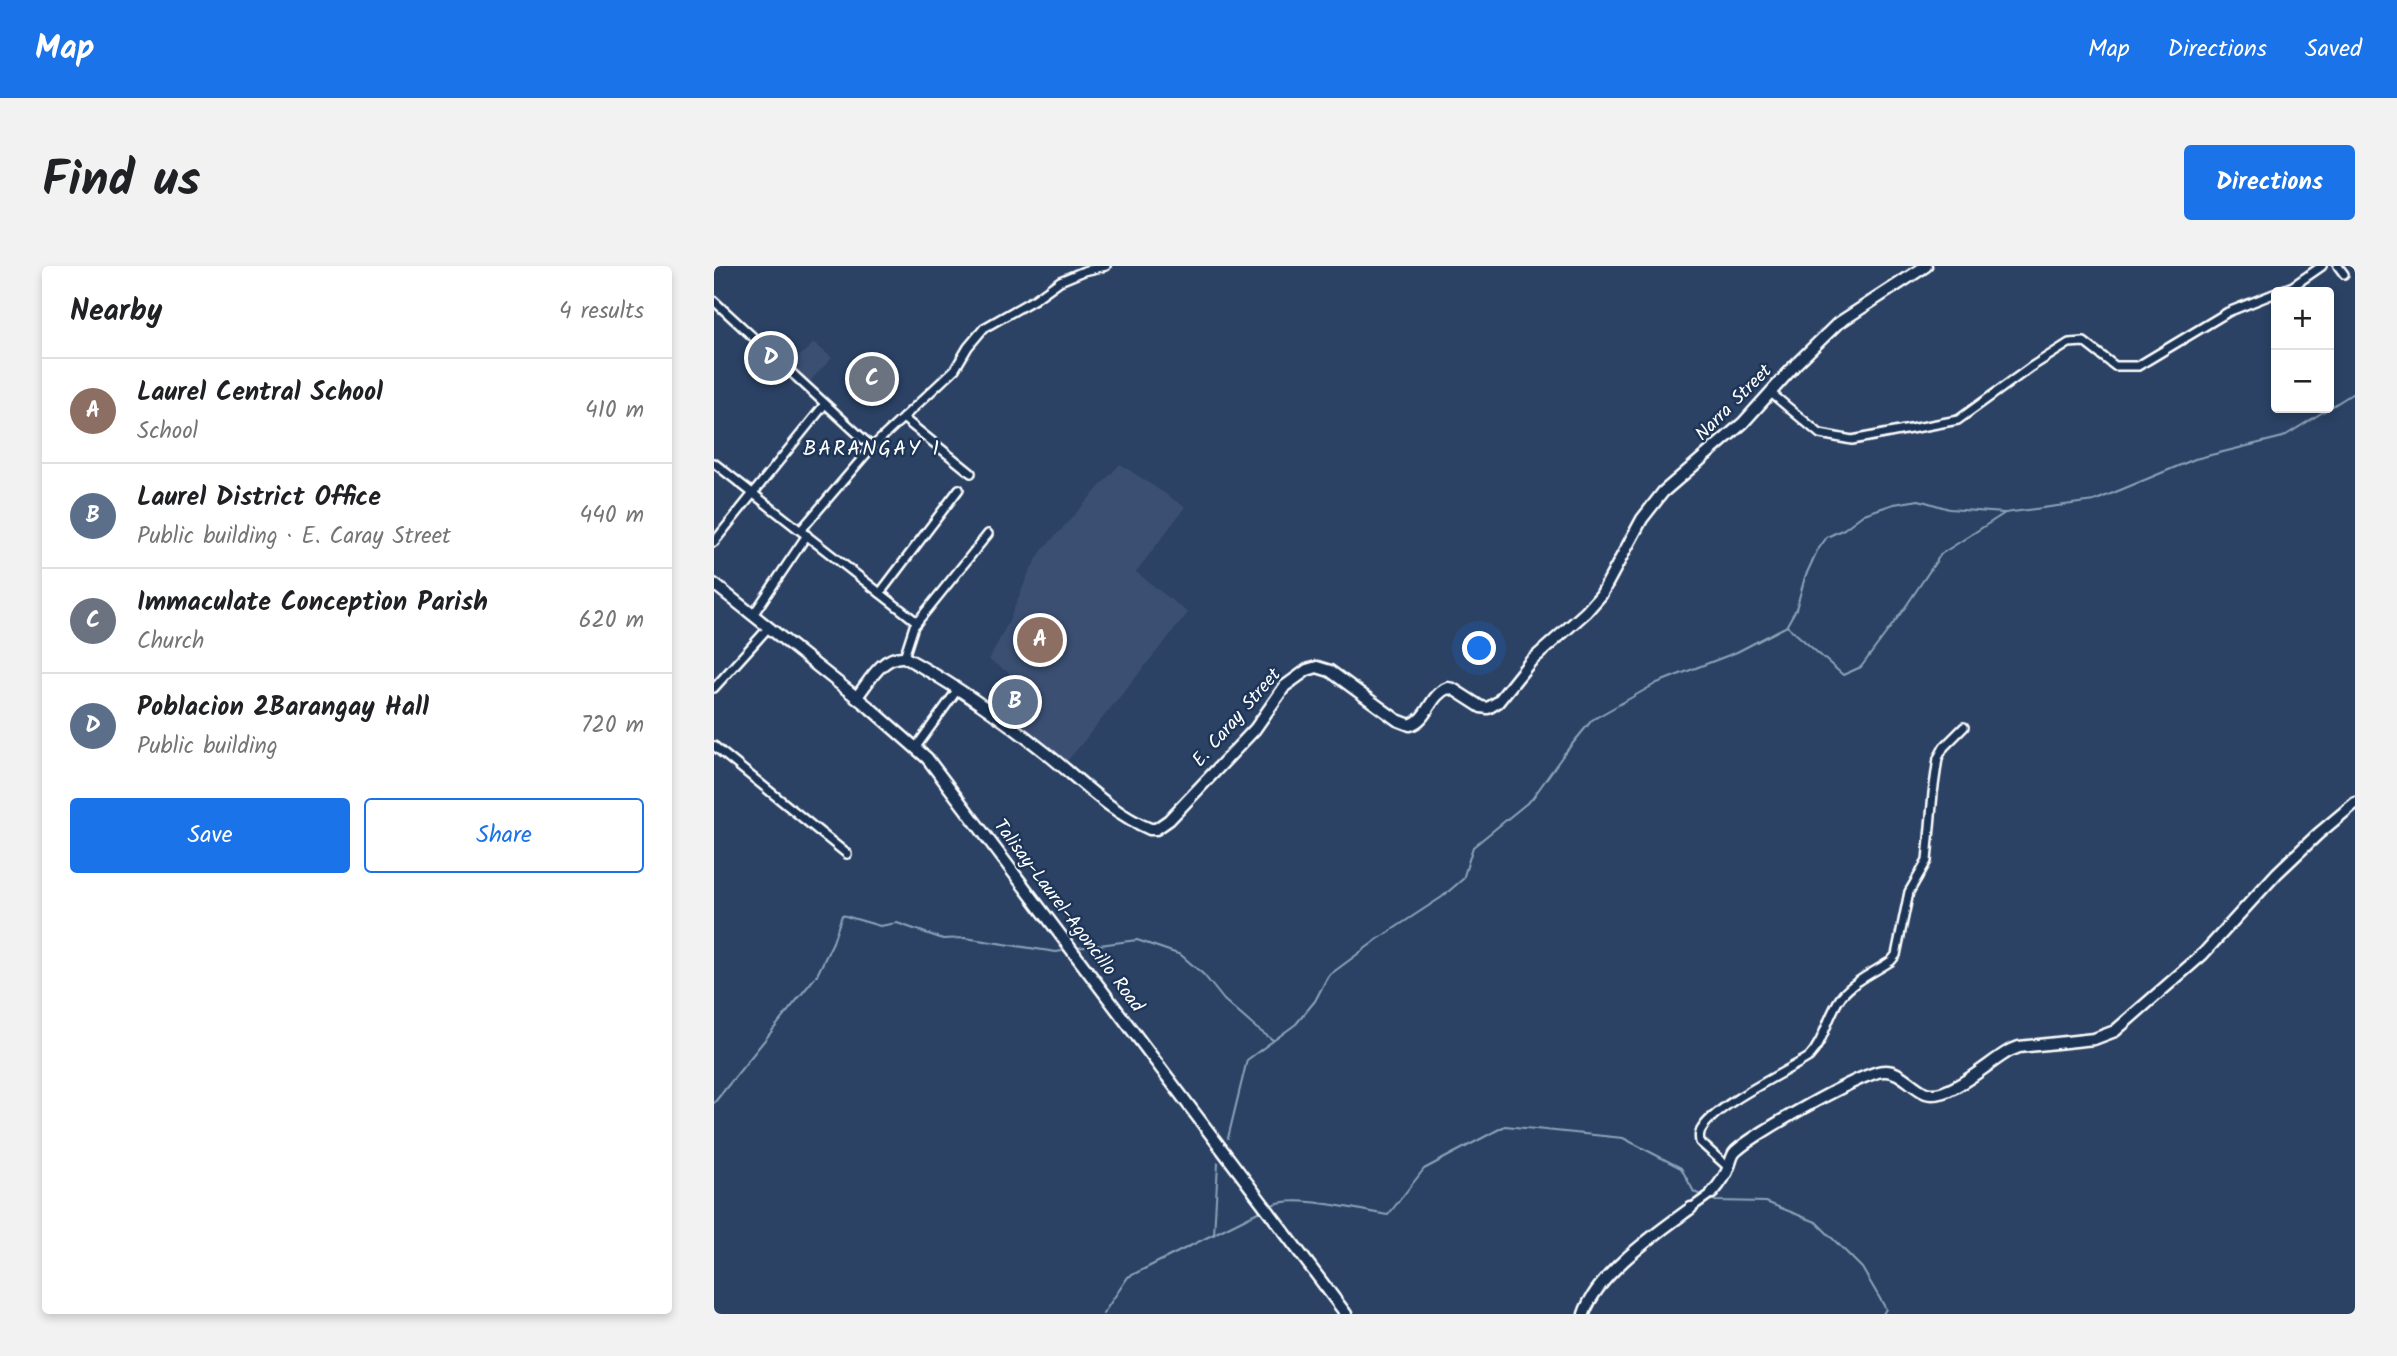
<!DOCTYPE html>
<meta charset="utf-8">
<style>
:root{--surface:#fff;--page:#f2f2f2;--text:#202124;--muted:#757577;--line:#e0e0e0;--accent:#1a73e8}
body{margin:0;font-family:Kalam,sans-serif;background:var(--page);color:var(--text)}
.controls{position:absolute;right:21px;top:21px;display:grid;overflow:hidden;border-radius:7px;box-shadow:0 4px 10px #0003}
.controls button{width:63px;height:63px;display:grid;place-items:center;padding:0;border:0;border-bottom:2px solid var(--line);background:var(--surface);color:var(--text);font:35px sans-serif}
.you{position:absolute;left:766px;top:383px;width:24px;height:24px;margin:-18px;border:5px solid #fff;border-radius:50%;background:#1a73e8;box-shadow:0 0 0 10px #1a73e833}
.badge{display:grid;place-items:center;width:46px;height:46px;border-radius:50%;background:var(--accent);color:#fff;font-size:23px;font-weight:700}
.pin{position:absolute;translate:-50% -50%;border:4px solid #fff;box-shadow:0 2px 7px #0006}
.list{margin:0;padding:0;list-style:none}
h2{display:flex;justify-content:space-between;align-items:center;height:91px;margin:0;padding:0 28px;font-size:30px}
h2 small{font-size:23px;font-weight:400;color:var(--muted)}
.list li{display:grid;grid-template-columns:46px 1fr auto;gap:21px;align-items:center;box-sizing:border-box;height:105px;padding:0 28px;border-top:2px solid var(--line)}
.list b{display:block;font-size:26px;white-space:nowrap}
.list p{margin:0;font-size:23px;white-space:nowrap;color:var(--muted)}
.list em{font-size:23px;font-style:normal;color:var(--muted)}
.actions{display:flex;gap:14px;padding:21px 28px}
.actions a{flex:1;padding:16px 0;border:2px solid var(--accent);border-radius:7px;text-align:center;font-size:24px;color:var(--accent)}
.actions .main{background:var(--accent);color:#fff}
.map{position:relative;flex:none;width:1641px;height:1048px;overflow:hidden;border-radius:7px}
header{display:flex;align-items:center;gap:42px;box-sizing:border-box;height:98px;padding:0 35px;background:var(--accent);color:#fff}
header strong{font-size:33px}
nav{display:flex;gap:38px;margin-inline-start:auto;font-size:24px}
.intro{display:flex;align-items:center;justify-content:space-between;box-sizing:border-box;height:168px;padding:0 42px}
h1{margin:0;font-size:49px}
.button{padding:18px 32px;border-radius:7px;background:var(--accent);color:#fff;font-size:24px;font-weight:700}
main{display:flex;gap:42px;padding:0 42px}
aside{flex:1;background:var(--surface);border-radius:7px;box-shadow:0 4px 10px #0003}
.map>svg:first-child{display:block}
.built{fill:#3a5073}
.lines{fill:none;stroke-linecap:round;stroke-linejoin:round}
.stream{stroke:#8ca4b8;stroke-width:2}
.street-casing{stroke:#fff;stroke-width:12}
.secondary-casing{stroke:#fff;stroke-width:15}
.street{stroke:#1d3557;stroke-width:7}
.secondary{stroke:#1d3557;stroke-width:10}
.labels{text-anchor:middle;dominant-baseline:central;stroke-width:5;stroke-linejoin:round;paint-order:stroke}
.street-label{font-size:19px;fill:#fff;stroke:#1d3557}
.neighbourhood-label{font-size:21px;letter-spacing:2px;fill:#fff;stroke:#1d3557}
</style>
<header>
<strong>Map</strong>
<nav><a>Map</a><a>Directions</a><a>Saved</a></nav>
</header>
<div class="intro"><h1>Find us</h1><a class="button">Directions</a></div>
<main>
<aside>
<h2>Nearby<small>4 results</small></h2>
<ul class="list">
<li><span class="badge" style="background:#8d6e63">A</span><div><b>Laurel Central School</b><p>School</p></div><em>410 m</em></li>
<li><span class="badge" style="background:#5c6f8a">B</span><div><b>Laurel District Office</b><p>Public building · E. Caray Street</p></div><em>440 m</em></li>
<li><span class="badge" style="background:#6b7280">C</span><div><b>Immaculate Conception Parish</b><p>Church</p></div><em>620 m</em></li>
<li><span class="badge" style="background:#5c6f8a">D</span><div><b>Poblacion 2Barangay Hall</b><p>Public building</p></div><em>720 m</em></li>
</ul>
<div class="actions"><a class="main">Save</a><a>Share</a></div>
</aside>
<div class="map">
<svg width="1641" height="1048" viewBox="0 0 1641 1048">
<rect width="100%" height="100%" fill="#2b4265"/>
<filter id="ink" filterUnits="userSpaceOnUse"><feTurbulence type="fractalNoise" baseFrequency=".0143" numOctaves="2"/><feDisplacementMap in="SourceGraphic" scale="14" xChannelSelector="R" yChannelSelector="G"/><feConvolveMatrix kernelMatrix="1 2 1 2 8 2 1 2 1" color-interpolation-filters="sRGB"/></filter>
<g filter="url(#ink)">
<g class="built">
<path d="M100 77 118 92 96 115 77 98Z"/>
<path d="M406 198 471 241 422 306 474 347 351 498 307 465 330 429 275 394 295 355 315 306 327 286Z"/>
</g>
<g class="lines">
<g class="stream">
<path d="M1073 359 1082 343 1091 311 1103 285 1113 271 1130 263 1150 248 1180 238 1205 234 1235 243 1290 247"/>
<path d="M363 682 423 674 467 689 490 709 510 734 542 762 559 774"/>
<path d="M0 837 103 709 119 676 128 649 166 660 183 657 229 673 251 672 342 686 354 684"/>
<path d="M514 872 533 794 582 758 601 735 614 710 664 673 728 631 749 613 759 581 818 533 850 488 878 454 943 417 1023 386 1073 360 1129 409 1147 401 1190 343 1227 288 1291 247 1380 235 1481 193 1569 171 1641 126"/>
<path d="M995 932 1002 935 1052 936 1102 956 1148 1002 1172 1043 1169 1048"/>
<path d="M556 940C579 927 647 945 674 949L710 903 791 860 909 872 967 902 980 926 989 930"/>
<path d="M500 969 504 897"/>
<path d="M389 1048 414 1011 548 944"/>
</g>
<defs>
<g id="street">
<path d="M1624 0 1630 8"/>
<path d="M1563 26 1579 20 1608 0"/>
<path d="M0 35 158 181"/>
<path d="M1057 127 1106 168 1138 174 1244 154 1317 101 1355 77 1370 76 1401 100H1424L1514 46 1562 27"/>
<path d="M189 152 257 207"/>
<path d="M0 197 203 356"/>
<path d="M87 264 158 181 241 103 254 81 270 62 321 33 346 15 370 5 392 0"/>
<path d="M0 276 111 138"/>
<path d="M166 327 245 223"/>
<path d="M39 349 93 269"/>
<path d="M190 391 200 360 274 268"/>
<path d="M0 422 55 361"/>
<path d="M0 480 133 588"/>
<path d="M202 481 244 423"/>
<path d="M1015 902 986 876C985 870 985 866 989 861 1006 837 1068 808 1095 791 1111 774 1113 750 1127 731 1138 716 1162 705 1177 695L1182 689 1195 626 1213 595 1219 527 1224 492 1230 481 1250 461"/>
<path d="M977 942 998 927"/>
</g>
<g id="secondary">
<path d="M0 318 156 442 213 492 632 1048"/>
<path d="M142 432C155 416 168 389 190 391 240 418 288 452 332 487 365 513 397 547 436 563H442L455 554 541 463 571 420 593 404 603 401 616 405 683 454 696 459C715 453 715 429 734 422L739 423 767 441 774 442 784 436 816 396 872 346 887 329 928 253 949 226 1029 157 1082 98 1123 58 1212 0"/>
<path d="M998 927C1005 919 1012 910 1015 900 1017 895 1018 889 1021 886 1036 870 1150 805 1170 805 1187 804 1197 821 1212 827 1234 835 1275 796 1295 785L1305 781 1380 773 1401 765 1489 688 1563 607 1604 568 1641 537"/>
<path d="M870 1048C883 1008 943 967 977 942"/>
</g>
</defs>
<use href="#street" class="street-casing"/>
<use href="#secondary" class="secondary-casing"/>
<use href="#street" class="street"/>
<use href="#secondary" class="secondary"/>
</g>
</g>
<g class="labels">
<g class="street-label">
<text transform="translate(1020 137) rotate(-45)">Narra Street</text>
<text transform="translate(523 452) rotate(-49)">E. Caray Street</text>
<text transform="translate(354 650) rotate(53)">Talisay-Laurel-Agoncillo Road</text>
</g>
<g class="neighbourhood-label">
<text x="158" y="183">BARANGAY 1</text>
</g>
</g>
</svg>
<div class="controls">
<button>+</button>
<button>−</button>
</div>
<div class="you"></div>
<div class="pin badge" style="left:326px;top:374px;background:#8d6e63">A</div>
<div class="pin badge" style="left:301px;top:436px;background:#5c6f8a">B</div>
<div class="pin badge" style="left:158px;top:113px;background:#6b7280">C</div>
<div class="pin badge" style="left:57px;top:92px;background:#5c6f8a">D</div>
</div>
</main>
